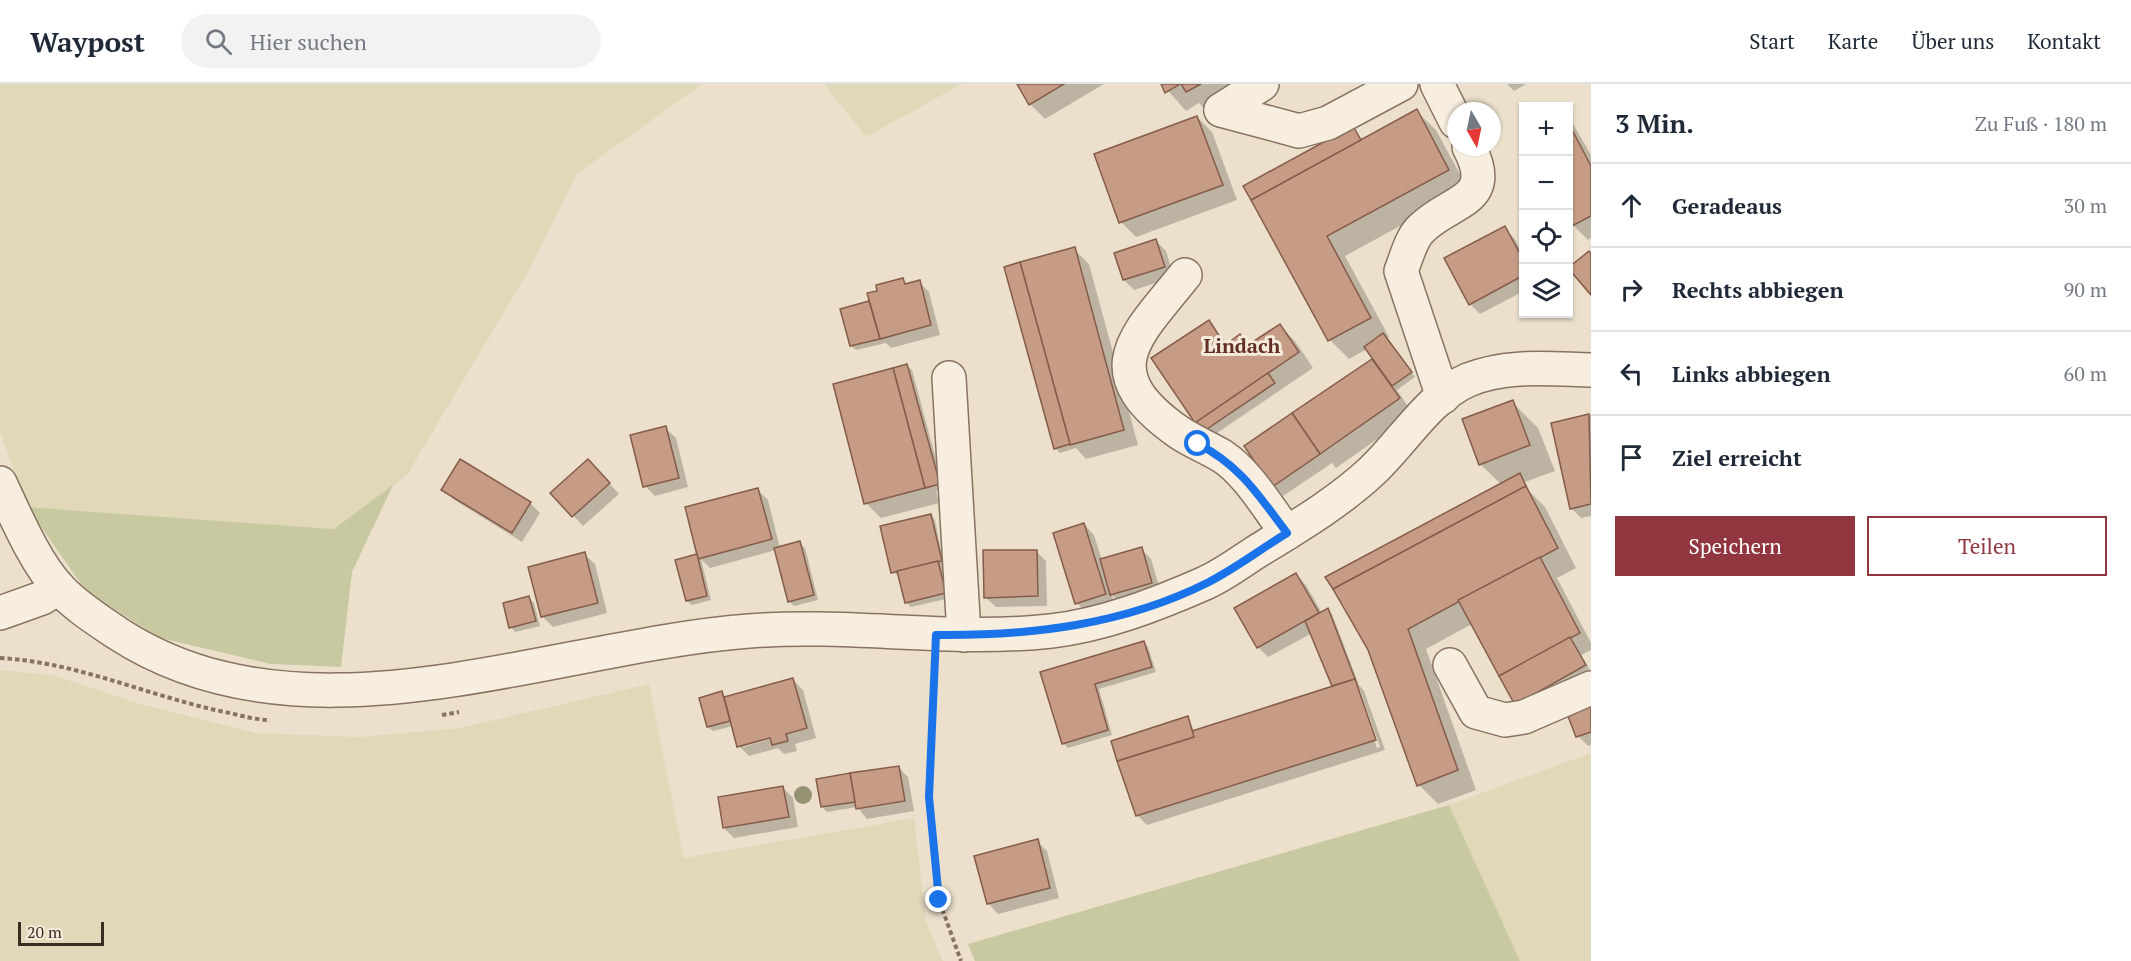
<!DOCTYPE html>
<html lang="de">
<meta charset="utf-8">
<style>
:root{--surface:#fff;--page:#f2f2f3;--text:#1f2937;--muted:#747a83;--line:#e0e1e3;--accent:#91363e}
body{margin:0;font-family:"PT Serif",serif;background:var(--page);color:var(--text)}
.controls{position:absolute;right:18px;top:18px;display:grid;overflow:hidden;border-radius:0px;box-shadow:0 2px 4px #0004}
.controls button{width:54px;height:54px;display:grid;place-items:center;padding:0;border:0;border-bottom:2px solid var(--line);background:var(--surface);color:var(--text);font:30px sans-serif}
.compass{position:absolute;left:1447px;top:18px;width:54px;height:54px;border-radius:50%;background:var(--surface);box-shadow:0 2px 4px #0004;rotate:171deg}
.scale{position:absolute;left:18px;bottom:15px;width:86px;box-sizing:border-box;padding-left:6px;border:3px solid #3a2c23;border-top:0;font-size:16px;line-height:21px;white-space:nowrap;color:#3a2c23;-webkit-text-stroke:4px #f4ebdb;paint-order:stroke}
.stop{position:absolute;width:18px;height:18px;margin:-14px;border:4px solid #1a73e8;border-radius:50%;background:#fff}
.stop.end{background:#1a73e8;border-color:#fff;box-shadow:0 2px 6px #0008}
.list{margin:0;padding:0;list-style:none}
h2{display:flex;justify-content:space-between;align-items:center;height:78px;margin:0;padding:0 24px;font-size:26px}
h2 small{font-size:20px;font-weight:400;color:var(--muted)}
.list li{display:grid;grid-template-columns:39px 1fr auto;gap:18px;align-items:center;box-sizing:border-box;height:84px;padding:0 24px;border-top:2px solid var(--line)}
.list b{display:block;font-size:22px;white-space:nowrap}
.list em{font-size:20px;font-style:normal;color:var(--muted)}
.actions{display:flex;gap:12px;padding:18px 24px}
.actions a{flex:1;padding:14px 0;border:2px solid var(--accent);border-radius:0px;text-align:center;font-size:21px;color:var(--accent)}
.actions .main{background:var(--accent);color:#fff}
.icon{flex:none;width:33px;height:33px;fill:none;stroke:currentColor;stroke-width:2;stroke-linecap:round;stroke-linejoin:round}
.map{position:relative;flex:none;width:1591px;height:877px;overflow:hidden}
header{display:flex;align-items:center;gap:36px;box-sizing:border-box;height:84px;padding:0 30px;background:var(--surface);border-bottom:2px solid var(--line)}
header strong{font-size:28px}
nav{display:flex;gap:33px;margin-inline-start:auto;font-size:21px}
.search{width:420px;height:54px;background:var(--page);display:flex;align-items:center;gap:15px;box-sizing:border-box;padding:0 21px;border-radius:33px;color:var(--muted);font-size:22px}
main{display:flex}
aside{flex:1;background:var(--surface)}
.map>svg:first-child{display:block}
.farmland{fill:#e1d8ba}
.green{fill:#c8c9a0}
.shadow{fill:#0003;fill-rule:evenodd}
.building{fill:#c69c86;stroke:#855c49;stroke-width:1.5}
.lines{fill:none;stroke-linecap:round;stroke-linejoin:round}
.minor-casing{stroke:#887361;stroke-width:36}
.path{stroke:#887361;stroke-width:4;stroke-dasharray:4.5 3;stroke-linecap:butt}
.minor{stroke:#f7eedf;stroke-width:33}
.tree{fill:#959373}
.route{stroke:#1a73e8;stroke-width:8}
.labels{text-anchor:middle;dominant-baseline:central;stroke-width:6;stroke-linejoin:round;paint-order:stroke}
.quarter-label{font-size:20px;font-weight:bold;fill:#632e26;stroke:#f4ebdb}
</style>
<header>
<strong>Waypost</strong>
<div class="search"><svg class="icon" aria-label="search" viewBox="0 0 24 24"><circle cx="10" cy="10" r="6"/><path d="M15 15l6 6"/></svg>Hier suchen</div>
<nav><a>Start</a><a>Karte</a><a>Über uns</a><a>Kontakt</a></nav>
</header>
<main>
<div class="map">
<svg width="1591" height="877" viewBox="0 0 1591 877">
<rect width="100%" height="100%" fill="#ece0cc"/>
<g class="farmland">
<path d="M0 0H702L577 90 528 188 407 391 335 445 27 423 0 348Z"/>
<path d="M824 0H962L866 53Z"/>
<path d="M0 586 52 591 137 619 256 649 359 653 460 644 649 600 684 774 914 734 926 838 943 877H0Z"/>
<path d="M1591 669V877H1520L1449 721Z"/>
</g>
<g class="green">
<path d="M393 401 352 488 341 583 271 580 160 554 86 507 27 423 334 445Z"/>
<path d="M1449 721 1520 877H975L968 860Z"/>
</g>
<g class="shadow">
<path d="M1019 0H1104L1045 35 1030 20Z"/>
<path d="M1162 0H1253L1206 26 1199 19 1186 27Z"/>
<path d="M1507 0H1526L1514 7Z"/>
<path d="M1416 27 1436 46 1468 105 1345 172 1389 253 1387 254 1415 293 1397 306 1413 330 1336 384 1332 379 1283 412 1246 362 1372 277 1378 280 1367 265 1349 275 1330 256 1245 102 1353 44 1362 57Z"/>
<path d="M1568 31 1591 71V154L1588 156 1573 141 1568 132Z"/>
<path d="M1197 33 1212 48 1237 116 1136 153 1121 138Z"/>
<path d="M1504 144 1514 154 1524 171V207L1480 230 1470 220Z"/>
<path d="M1156 157 1166 167 1174 193 1134 206 1124 196Z"/>
<path d="M1074 165 1089 180 1138 361 1086 375 1076 364 1060 369 1055 364Z"/>
<path d="M902 195 908 201 919 198 929 208 940 251 891 264 886 259 856 266 851 262 869 218 872 222 879 208Z"/>
<path d="M1208 238 1228 260 1240 252 1250 262 1280 242 1295 257 1313 284 1211 353 1202 348Z"/>
<path d="M907 282 912 286 944 405 936 407 939 419 881 434 866 419Z"/>
<path d="M1512 318 1538 344 1555 387 1525 398 1530 408 1545 423 1576 484 1557 494 1591 559V566L1581 571 1590 586 1520 625 1472 540 1426 565 1476 706 1438 720 1419 701 1369 566 1501 400 1480 380Z"/>
<path d="M1591 331V432L1581 434 1571 424 1553 340Z"/>
<path d="M665 344 676 354 688 403 655 412 645 402Z"/>
<path d="M598 387 619 410 583 442 552 409Z"/>
<path d="M443 405 530 419 540 429 522 458 453 415Z"/>
<path d="M758 406 768 416 780 464 800 459 805 464 818 516 794 522 789 517 776 466 710 484 701 475 711 516 692 521 687 517 696 471 700 475 687 424Z"/>
<path d="M930 431 935 436 950 514 911 523 906 518 900 492 893 488Z"/>
<path d="M1084 440 1094 451 1102 476 1141 465 1151 475 1161 509 1122 520 1112 511 1115 520 1087 529 1077 519Z"/>
<path d="M1036 467 1046 477 1047 522 996 523 985 513Z"/>
<path d="M584 470 595 480 607 529 553 543 543 533 530 484Z"/>
<path d="M1296 491 1306 501 1322 529 1327 526 1332 530 1359 601 1364 607 1385 666 1147 741 1137 731 1187 634 1195 648 1334 603 1312 549 1268 573 1258 563ZM1357 606H1360L1380 663 1377 664Z"/>
<path d="M529 514 534 519 540 542 515 548 511 543Z"/>
<path d="M1144 558 1148 563 1156 588 1099 605 1112 651 1068 664 1063 659 1042 589Z"/>
<path d="M793 596 803 606 816 654 795 660 797 667 784 670 778 664 749 672 739 662 733 642 713 647 708 643 722 609 727 614ZM777 651 778 653 743 663V660Z"/>
<path d="M1591 619V661L1588 662 1578 652Z"/>
<path d="M898 683 908 693 914 727 867 735 857 723 827 728 822 723Z"/>
<path d="M783 704 793 714 798 743 734 754 724 744Z"/>
<path d="M1037 757 1047 767 1059 814 998 830 988 819Z"/>
</g>
<g class="building">
<path d="M1017 0H1064L1029 21Z"/>
<path d="M1161 0H1180L1165 9Z"/>
<path d="M1181 0H1201L1186 8Z"/>
<path d="M1417 25 1449 86 1327 152 1371 234 1328 257 1251 116Z"/>
<path d="M1197 32 1223 101 1119 139 1094 70Z"/>
<path d="M1568 38 1591 82V132L1572 142 1568 135Z"/>
<path d="M1353 42 1361 56 1251 116 1243 102Z"/>
<path d="M1505 142 1524 177V191L1469 221 1444 174Z"/>
<path d="M1156 155 1165 183 1123 196 1114 169Z"/>
<path d="M1075 163 1124 346 1070 361 1020 178Z"/>
<path d="M1589 167 1591 170V211L1568 184Z"/>
<path d="M1020 178 1070 360 1054 365 1004 183Z"/>
<path d="M903 194 905 200 920 196 931 241 880 255 867 209 877 207 876 201Z"/>
<path d="M869 217 880 255 850 262 840 225Z"/>
<path d="M1209 236 1225 261 1240 250 1248 261 1280 240 1299 268 1195 339 1151 274Z"/>
<path d="M1383 249 1412 288 1392 302 1364 263Z"/>
<path d="M1372 275 1400 314 1320 370 1292 329Z"/>
<path d="M907 280 940 400 925 404 893 284Z"/>
<path d="M893 284 925 404 864 420 833 300Z"/>
<path d="M1268 289 1275 299 1201 349 1195 339Z"/>
<path d="M1513 316 1530 361 1479 381 1462 335Z"/>
<path d="M1292 329 1320 370 1272 403 1244 362Z"/>
<path d="M1589 330 1591 420 1570 425 1551 339Z"/>
<path d="M666 342 679 394 643 403 630 351Z"/>
<path d="M460 375 531 418 512 449 441 406Z"/>
<path d="M588 375 610 399 572 433 550 409Z"/>
<path d="M1520 389 1526 402 1333 505 1325 493Z"/>
<path d="M1526 402 1558 464 1408 545 1458 686 1417 702 1368 566 1333 505Z"/>
<path d="M758 404 772 455 698 475 685 423Z"/>
<path d="M931 430 942 477 891 489 880 442Z"/>
<path d="M1084 439 1106 510 1075 520 1053 449Z"/>
<path d="M800 457 814 511 788 518 774 464Z"/>
<path d="M1142 463 1152 499 1110 511 1100 475Z"/>
<path d="M983 466H1037L1038 512 984 514Z"/>
<path d="M585 468 598 519 541 533 528 483Z"/>
<path d="M697 470 707 512 686 517 675 476Z"/>
<path d="M1540 473 1580 549 1499 592 1458 516Z"/>
<path d="M938 477 946 509 905 519 897 487Z"/>
<path d="M1296 489 1319 529 1257 564 1234 524Z"/>
<path d="M529 512 536 537 509 544 503 519Z"/>
<path d="M1328 524 1355 595 1332 602 1305 537Z"/>
<path d="M1570 553 1586 581 1515 621 1499 592Z"/>
<path d="M1144 557 1152 583 1095 600 1108 646 1062 660 1040 588Z"/>
<path d="M793 594 807 644 786 650 788 657 772 661 770 654 737 663 724 613Z"/>
<path d="M1355 595 1376 656 1136 732 1117 677 1194 653 1192 647Z"/>
<path d="M722 607 730 637 707 643 699 614Z"/>
<path d="M1591 618V648L1576 653 1566 627Z"/>
<path d="M1188 632 1194 653 1117 677 1111 657Z"/>
<path d="M899 682 905 717 856 725 850 689Z"/>
<path d="M850 689 855 718 821 723 816 695Z"/>
<path d="M783 702 789 733 723 744 718 713Z"/>
<path d="M1038 755 1050 804 987 820 974 772Z"/>
</g>
<g class="lines">
<defs>
<g id="minor">
<path d="M1437 0 1456 38"/>
<path d="M1221 26 1299 47 1328 39 1401 0"/>
<path d="M1221 26 1262 0"/>
<path d="M1185 191C1135 253 1093 287 1177 347 1191 357 1207 363 1222 372 1248 389 1268 424 1287 449"/>
<path d="M949 294 964 551"/>
<path d="M1443 313 1401 187C1406 175 1411 154 1421 145 1450 115 1498 119 1469 63"/>
<path d="M0 399C15 431 36 481 61 506 77 523 98 536 117 549 303 671 549 562 749 547 850 539 950 558 1051 547 1103 541 1155 521 1203 500 1222 492 1239 479 1256 468 1295 444 1339 418 1372 387 1403 358 1429 313 1468 296 1507 280 1550 285 1591 286"/>
<path d="M0 529 42 514 58 504"/>
<path d="M1450 581 1476 628 1505 636 1524 633 1591 604"/>
</g>
</defs>
<use href="#minor" class="minor-casing"/>
<g class="path">
<path d="M0 574C76 578 146 611 220 627 237 630 253 636 270 636"/>
<path d="M934 579 929 713 939 816 961 877"/>
<path d="M442 631 459 628"/>
</g>
<use href="#minor" class="minor"/>
</g>
<circle class="tree" cx="803" cy="711" r="9"/>
<g class="lines">
<path class="route" d="M939 816 929 713 936 551C1030 552 1124 541 1209 498 1236 484 1261 465 1287 449 1259 412 1241 382 1198 360"/>
</g>
<g class="labels">
<g class="quarter-label">
<text x="1242" y="261">Lindach</text>
</g>
</g>
</svg>
<div class="controls">
<button>+</button>
<button>−</button>
<button><svg class="icon" aria-label="locate" viewBox="0 0 24 24"><circle cx="12" cy="12" r="6"/><path d="M12 2v4M12 18v4M2 12h4M18 12h4"/></svg></button>
<button><svg class="icon" aria-label="layers" viewBox="0 0 24 24"><path d="M12 4l9 5-9 5-9-5zM3 14l9 5 9-5"/></svg></button>
</div>
<svg class="compass" viewBox="-18 -18 36 36"><path d="M0-13l5 13h-10z" fill="#e53935"/><path d="M0 13l5-13h-10z" fill="#747a83"/></svg>
<div class="scale">20 m</div>
<div class="stop" style="left:1198px;top:360px"></div>
<div class="stop end" style="left:939px;top:816px"></div>
</div>
<aside>
<h2>3 Min.<small>Zu Fuß · 180 m</small></h2>
<ul class="list">
<li><svg class="icon" aria-label="ahead" viewBox="0 0 24 24"><path d="M12 20V5M6 11l6-6 6 6"/></svg><div><b>Geradeaus</b></div><em>30 m</em></li>
<li><svg class="icon" aria-label="right" viewBox="0 0 24 24"><path d="M7 20v-9h11M14 6l5 5-5 5"/></svg><div><b>Rechts abbiegen</b></div><em>90 m</em></li>
<li><svg class="icon" aria-label="left" viewBox="0 0 24 24"><path d="M17 20v-9H6M10 6l-5 5 5 5"/></svg><div><b>Links abbiegen</b></div><em>60 m</em></li>
<li><svg class="icon" aria-label="arrive" viewBox="0 0 24 24"><path d="M6 21V4h12l-3 4 3 4H6"/></svg><div><b>Ziel erreicht</b></div></li>
</ul>
<div class="actions"><a class="main">Speichern</a><a>Teilen</a></div>
</aside>
</main>
